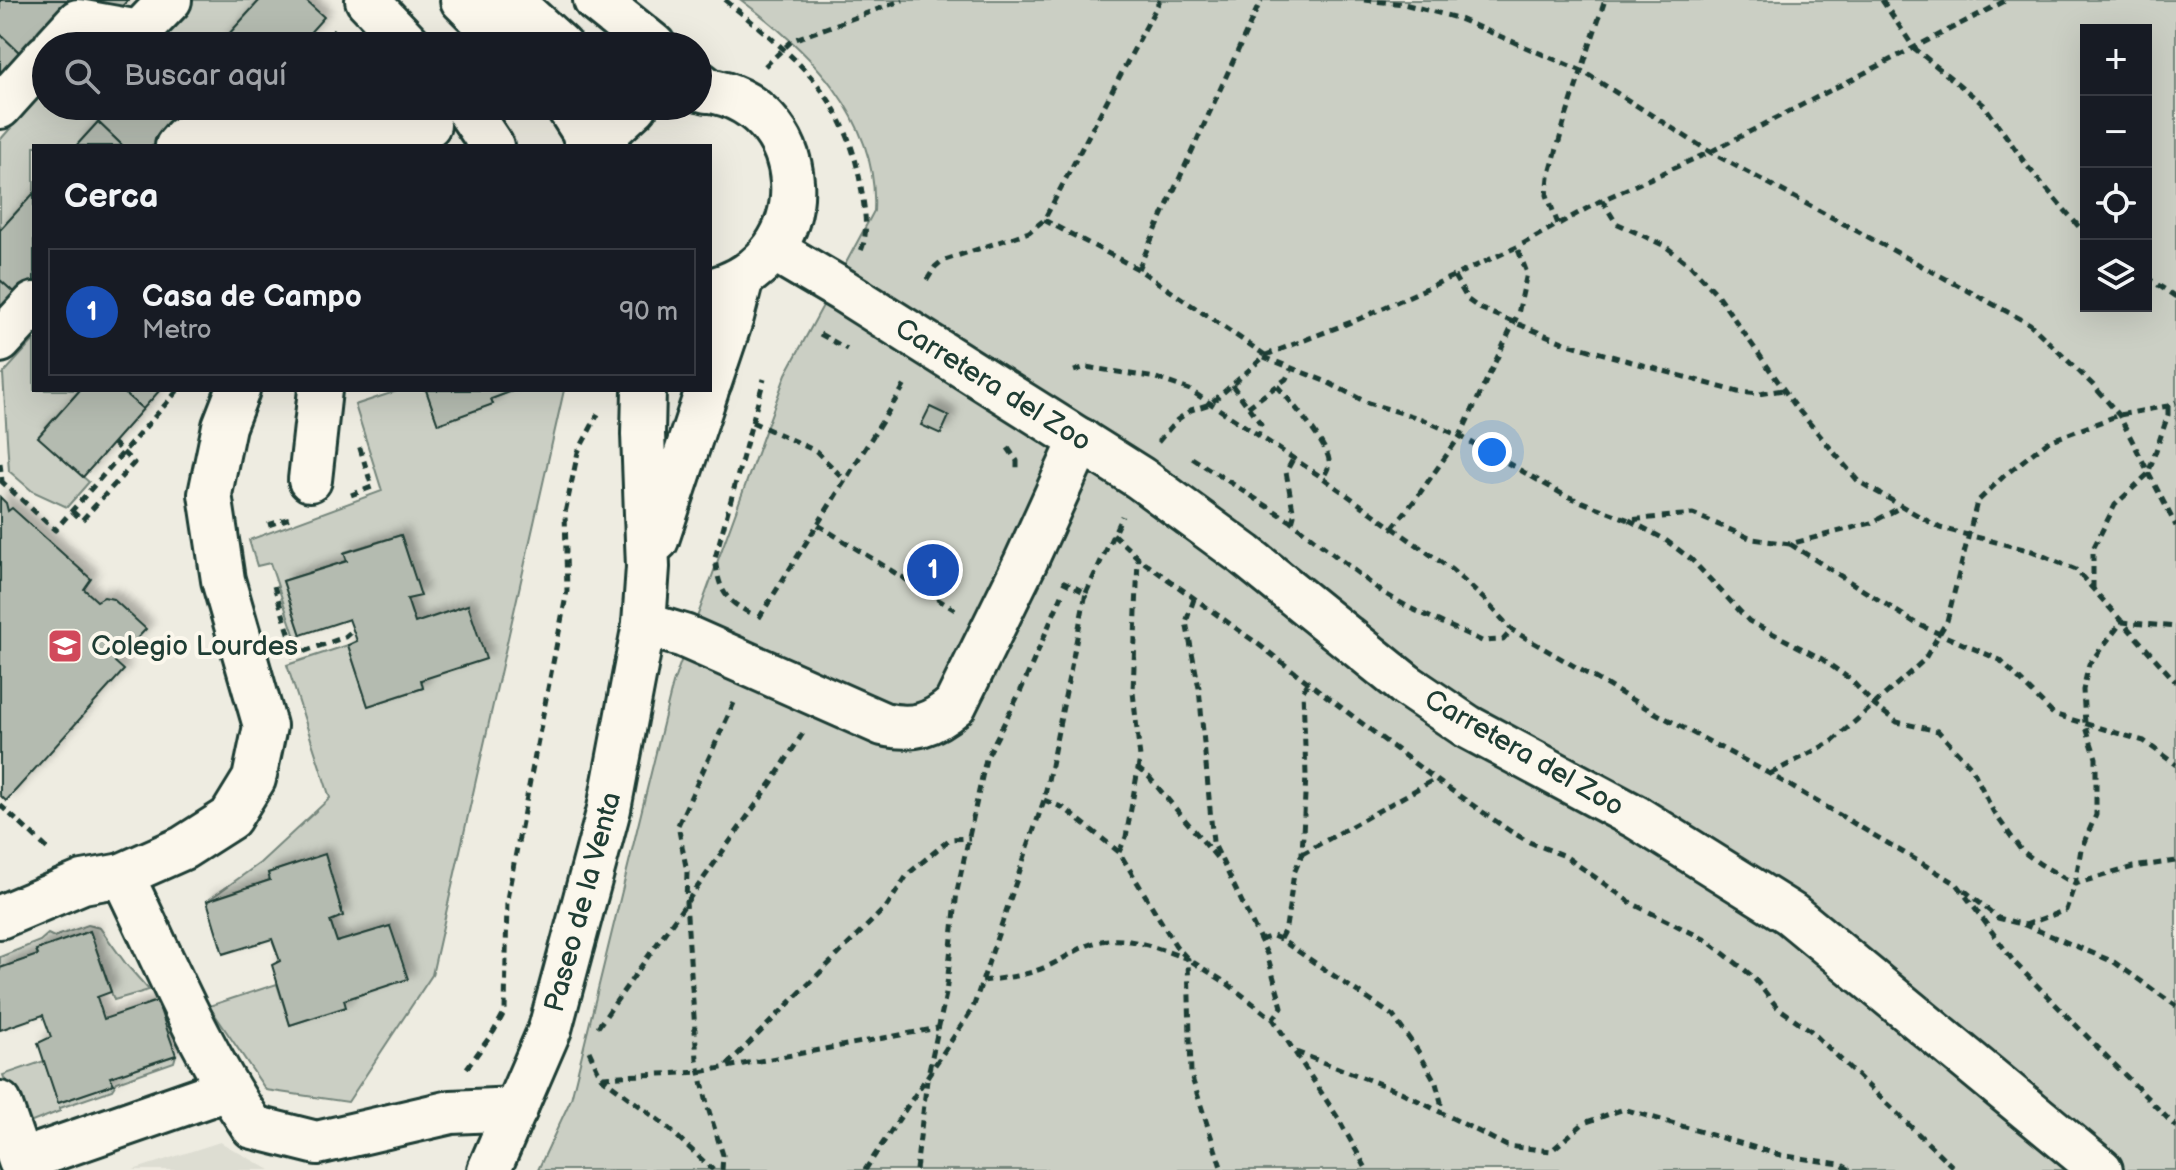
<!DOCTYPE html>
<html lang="es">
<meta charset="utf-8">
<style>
:root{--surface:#171b24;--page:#242831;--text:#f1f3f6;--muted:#9ea1a6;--line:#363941;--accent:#2563eb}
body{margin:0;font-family:"Balsamiq Sans",sans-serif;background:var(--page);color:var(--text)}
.controls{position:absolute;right:24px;top:24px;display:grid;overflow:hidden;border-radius:0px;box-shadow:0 8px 32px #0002}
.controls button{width:72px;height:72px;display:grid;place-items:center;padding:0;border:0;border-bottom:2px solid var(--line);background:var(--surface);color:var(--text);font:40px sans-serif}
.you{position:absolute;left:1492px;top:452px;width:28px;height:28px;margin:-20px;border:6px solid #fff;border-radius:50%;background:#1a73e8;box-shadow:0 0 0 12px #1a73e833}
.badge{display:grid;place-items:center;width:52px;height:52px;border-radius:50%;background:var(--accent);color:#fff;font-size:26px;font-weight:700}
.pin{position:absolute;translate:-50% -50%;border:4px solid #fff;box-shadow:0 2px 8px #0006}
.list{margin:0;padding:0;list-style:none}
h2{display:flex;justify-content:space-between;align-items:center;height:104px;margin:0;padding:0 32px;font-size:34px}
h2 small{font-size:26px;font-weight:400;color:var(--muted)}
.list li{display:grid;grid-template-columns:52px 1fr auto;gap:24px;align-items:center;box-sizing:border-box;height:128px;margin:0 16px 16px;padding:0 16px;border:2px solid var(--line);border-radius:0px}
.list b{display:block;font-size:30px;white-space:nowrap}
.list p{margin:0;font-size:26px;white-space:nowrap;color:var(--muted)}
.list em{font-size:26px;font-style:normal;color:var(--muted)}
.icon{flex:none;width:44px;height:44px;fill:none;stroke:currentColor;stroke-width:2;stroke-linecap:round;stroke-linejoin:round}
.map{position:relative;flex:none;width:2176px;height:1170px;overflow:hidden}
.search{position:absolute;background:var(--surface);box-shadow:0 8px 32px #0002;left:32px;top:32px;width:680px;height:88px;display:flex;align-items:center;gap:20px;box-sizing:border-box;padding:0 28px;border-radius:44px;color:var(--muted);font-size:30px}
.panel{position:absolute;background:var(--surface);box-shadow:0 8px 32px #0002;left:32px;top:144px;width:680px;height:248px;border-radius:0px}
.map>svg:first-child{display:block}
.built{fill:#ddddd2}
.green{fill:#cbcfc4;stroke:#75867c;stroke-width:2;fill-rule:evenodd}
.building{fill:#b4bbb0;stroke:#1f3d34;stroke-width:2;filter:url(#shadow)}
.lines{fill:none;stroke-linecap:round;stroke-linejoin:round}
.minor-casing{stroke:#1f3d34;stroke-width:48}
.highway-casing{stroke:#1f3d34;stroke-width:50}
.path{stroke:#1f3d34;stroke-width:5;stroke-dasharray:8 6;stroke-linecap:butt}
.minor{stroke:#fbf7ec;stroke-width:42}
.highway{stroke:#fbf7ec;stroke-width:44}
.labels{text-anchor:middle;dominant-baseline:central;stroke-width:8;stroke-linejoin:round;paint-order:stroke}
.street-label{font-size:28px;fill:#1f3d34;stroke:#fbf7ec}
.poi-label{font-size:28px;fill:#1f3d34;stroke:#fbf7ec;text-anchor:start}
</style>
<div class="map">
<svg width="2176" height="1170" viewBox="0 0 2176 1170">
<defs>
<filter id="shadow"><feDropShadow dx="7" dy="-7" stdDeviation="4" flood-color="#0004"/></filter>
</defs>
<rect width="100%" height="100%" fill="#eeece1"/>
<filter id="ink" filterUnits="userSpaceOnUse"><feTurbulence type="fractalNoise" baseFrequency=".0125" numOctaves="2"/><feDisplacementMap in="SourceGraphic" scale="16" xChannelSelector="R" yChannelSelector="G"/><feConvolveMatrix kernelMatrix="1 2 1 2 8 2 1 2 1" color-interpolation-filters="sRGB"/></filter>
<g filter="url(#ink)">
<path class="built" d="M220 1142 270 1170H133Z"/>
<g class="green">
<path d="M192 0H260L218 46H147Z"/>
<path d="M741 0H2176V1170H538L571 1099 673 683 786 374 874 211C879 119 809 50 741 0ZM2086 30H2146V306H2086Z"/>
<path d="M46 88V106H112L76 146H34V193L0 230V140Z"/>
<path d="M34 340V390H80L38 437 89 482 67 507 32 491 9 471 3 374Z"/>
<path d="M400 390H426L438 424 493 404 491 399 515 390H564L432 975 348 1102 266 1090 209 1006 277 984 290 1025 345 1007 344 1000 390 926 337 942 330 921 343 916 324 855 268 873 270 880 207 901 260 863 330 798 287 665 348 645 368 706 423 688 421 680 467 605 415 623 407 599 420 595 401 535 345 552 347 561 283 581 301 635 295 637 270 563 257 566 249 540 382 491 355 405Z"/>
<path d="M88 925 100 928 126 964 149 990 114 1000 90 931 37 950 38 955 0 968V957L40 941 48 934 54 937Z"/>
<path d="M176 1055 174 1062 117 1082 112 1090 60 1108V1111L22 1126 3 1075 44 1061 59 1103 113 1084 110 1077Z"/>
</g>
<g class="building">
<path d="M0 0H75L24 57 0 34Z"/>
<path d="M96 0H128L113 16Z"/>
<path d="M260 0H305L324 17 298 46H218Z"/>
<path d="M0 34 24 57 0 83Z"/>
<path d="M112 106H194L158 146H123L98 122Z"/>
<path d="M214 106H244L231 121Z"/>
<path d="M98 122 123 146H76Z"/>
<path d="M34 193V283L20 298 0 280V230Z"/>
<path d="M0 280 20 298 0 320Z"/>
<path d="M80 390H121L143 409 83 477 38 437Z"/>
<path d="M121 390H160L143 409Z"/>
<path d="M426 390H515L491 399 493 404 438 424Z"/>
<path d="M930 407 949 416 941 434 921 425Z"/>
<path d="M0 497 6 503 8 511 12 508 91 579 84 589 97 601 104 597 113 599 146 629 115 662 124 670 6 801 0 795Z"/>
<path d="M401 535 421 596 407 599 415 623 468 605 486 659 421 680 423 688 368 706 348 645 357 641 349 619 301 635 283 581 347 561 344 553Z"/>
<path d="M325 854 343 916 330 921 337 942 390 926 408 979 344 1000 346 1007 290 1025 272 965 280 961 272 939 223 954 207 901 270 880 268 873Z"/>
<path d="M90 931 111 992 97 997 104 1019 157 1001 176 1055 110 1077 114 1084 58 1103 38 1043 51 1037 43 1015 0 1030V968L38 955 36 950Z"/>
</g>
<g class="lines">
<defs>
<g id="minor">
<path d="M367 0 411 46"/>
<path d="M462 0 508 46"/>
<path d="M510 0 561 46"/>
<path d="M55 46 78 21 139 32 170 0"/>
<path d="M698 89C817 99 826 262 710 290"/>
<path d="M465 106 492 146"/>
<path d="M567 106 583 131 587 146"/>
<path d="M0 107 46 56"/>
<path d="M177 146 184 138 202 134 429 125"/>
<path d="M601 146 612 128 636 106"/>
<path d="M774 250 842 290 1140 478 1245 555 1406 685 1468 727 1636 817 1791 914 2101 1170"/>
<path d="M0 341 34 304"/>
<path d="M710 382 732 317 742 278"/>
<path d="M310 480 320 390"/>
<path d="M657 540 707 390"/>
<path d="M644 624 684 636 883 724C914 731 932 725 955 705L1025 563 1081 440"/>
<path d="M122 875C164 960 199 1049 253 1127L317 1143 451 1112 516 1109"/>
<path d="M0 917 83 882 122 875 183 848 230 818 254 779 265 726 223 580 210 494 224 426 238 390"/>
<path d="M0 1103 20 1161 227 1089"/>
<path d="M489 1170 550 1029 609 809 644 624 648 567 643 434 644 390"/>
</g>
<g id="highway">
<path d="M596 0 653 46"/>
<path d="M698 83 707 90"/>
</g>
</defs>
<use href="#minor" class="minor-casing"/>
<use href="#highway" class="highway-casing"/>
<g class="path">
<path d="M725 0C796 58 848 95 862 193 865 212 869 235 860 253"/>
<path d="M1364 0 1404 4 1457 18 1582 71 1710 152 2030 324 2093 385 2119 415 2176 526"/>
<path d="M1882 0 1914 48 1984 105 2028 167 2086 235"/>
<path d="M321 46 335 30"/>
<path d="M765 66 793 40 903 0"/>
<path d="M1602 200 1616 223 1665 246 1690 265 1716 293 1796 407 1858 481 1940 528 2032 551 2076 570 2176 682"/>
<path d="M1044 220 1138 269 1265 355"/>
<path d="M1558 224 1547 195 1549 177 1565 120 1605 0"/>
<path d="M1138 269 1261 0"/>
<path d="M1454 276 1468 300 1479 308 1565 343 1738 392 1759 394 1783 390"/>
<path d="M2146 277 2176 297"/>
<path d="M927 280 935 267 942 261 1029 232 1044 220 1160 0"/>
<path d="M820 334 847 349"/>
<path d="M1264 357 1327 382 1368 403 1419 418 1460 436 1564 495 1629 520 1693 514 1752 539 1790 544 1871 523 1901 507"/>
<path d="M1074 371 1086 367 1156 378 1190 390 1323 478 1452 570 1484 599 1512 630 1648 709 1770 774 1957 884 2014 962 2176 1127"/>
<path d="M1232 385 1261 424 1258 435"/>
<path d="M1277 386C1289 399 1327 444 1329 460 1330 467 1326 472 1323 478"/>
<path d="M1248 407 1286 379 1291 369"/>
<path d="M752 422 816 451 846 481"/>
<path d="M1158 442 1177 420 1191 410 1210 404 1266 355 1359 319 1517 247 1602 200 1710 152 2007 0"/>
<path d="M1008 448 1017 461V471"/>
<path d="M1192 458 1292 522 1382 592 1410 608 1482 641 1503 640 1512 630"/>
<path d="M0 463 2 481"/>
<path d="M0 480 55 530 178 390"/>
<path d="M351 495 372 487 359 445"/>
<path d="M72 511 82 520 134 463 113 443"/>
<path d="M1629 520 1664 539 1691 559 1749 621 1822 659 1851 680 1875 706 1897 722 1938 731 1972 768 1993 811 2021 850 2040 864 2075 884 2133 867 2176 861"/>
<path d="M1292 522 1294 515 1286 472 1293 459"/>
<path d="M268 525 290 518"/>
<path d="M818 525 955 610"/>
<path d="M1392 528 1415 500 1460 436 1518 314 1527 273 1517 247"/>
<path d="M1113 534 1138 558 1258 644 1435 779 1510 831 1529 842 1565 856 1633 904 1706 940 1740 966 1753 977 1777 1007 1810 1030 1956 1170"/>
<path d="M1790 544 1917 624 2000 660 2053 714 2144 741 2176 765"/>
<path d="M274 586 292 642 298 640 302 651"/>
<path d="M2093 589V549L2115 505 2148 474 2168 415V406"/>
<path d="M1086 593 1122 516"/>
<path d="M1194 599 1186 622 1199 688 1213 842 1267 954 1282 1007 1273 1019"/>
<path d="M750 613C722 599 719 587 715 558L764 379"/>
<path d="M759 618 906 383"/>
<path d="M291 656 345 637 353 630"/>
<path d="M1137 768 1149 777 1218 859"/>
<path d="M1770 774 1833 741 1924 660 1947 621 1977 502 2005 475 2047 442 2119 415 2168 406 2176 402"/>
<path d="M1044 800 1064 808 1119 852 1176 946 1188 959 1228 984 1273 1019 1338 1118 1367 1170"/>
<path d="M0 805 49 850"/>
<path d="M1119 852 1126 837 1140 758 1133 692 1138 558"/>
<path d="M1302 854 1435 779"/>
<path d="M1964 890 1998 918 2025 925 2114 962 2176 1006"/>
<path d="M2025 925 2066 910 2075 884 2081 849 2096 815V758L2085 724 2083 690 2089 664 2122 622 2176 627"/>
<path d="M1280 939 1286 927 1294 873 1302 854 1306 775 1303 691 1308 683"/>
<path d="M1260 940 1273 936 1280 939 1393 1016 1418 1051 1436 1083 1441 1102 1440 1110"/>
<path d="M982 981C1005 978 1026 976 1048 966 1069 957 1086 941 1110 940 1136 938 1164 951 1188 959L1191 1075 1222 1170"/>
<path d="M598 1027 772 782 803 733"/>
<path d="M589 1051 601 1077 665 1125 713 1170"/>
<path d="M1296 1052 1401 1092 1507 1146 1551 1151 1584 1123 1624 1109 1780 1155 1840 1164 1850 1170"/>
<path d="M727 1065 887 906 908 874 950 839 970 838"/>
<path d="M467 1068 494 1031 505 1011 507 899 567 591 565 513 578 452 598 414"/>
<path d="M929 1070 946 994 957 891 986 759 1021 690 1062 595"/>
<path d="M603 1077 700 1072 938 1028"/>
<path d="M722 1170 723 1155 708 1108 697 1059 686 902 687 872 678 825 734 703"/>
<path d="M865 1170 973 1008 1044 800 1086 593 1062 581"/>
<path d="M916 1170 927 1080"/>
</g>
<use href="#minor" class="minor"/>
<use href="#highway" class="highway"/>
</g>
</g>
<defs>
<symbol id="school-square" viewBox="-11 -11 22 22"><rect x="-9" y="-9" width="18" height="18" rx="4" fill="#d1495b" stroke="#fbf7ec"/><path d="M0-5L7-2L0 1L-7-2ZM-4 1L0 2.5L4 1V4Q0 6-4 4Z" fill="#fff"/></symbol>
</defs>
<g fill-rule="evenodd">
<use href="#school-square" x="45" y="626" width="40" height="40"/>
</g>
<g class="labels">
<g class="street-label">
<text transform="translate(993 385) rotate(32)">Carretera del Zoo</text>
<text transform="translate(1524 753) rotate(30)">Carretera del Zoo</text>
<text transform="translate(583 902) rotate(-75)">Paseo de la Venta</text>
</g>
<g class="poi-label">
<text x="91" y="646">Colegio Lourdes</text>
</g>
</g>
</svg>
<div class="controls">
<button>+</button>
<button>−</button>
<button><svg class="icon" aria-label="locate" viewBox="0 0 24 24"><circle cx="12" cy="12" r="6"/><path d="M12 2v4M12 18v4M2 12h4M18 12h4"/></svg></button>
<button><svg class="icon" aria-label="layers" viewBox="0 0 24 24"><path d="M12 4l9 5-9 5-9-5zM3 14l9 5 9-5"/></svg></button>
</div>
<div class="you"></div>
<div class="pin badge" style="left:933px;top:570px;background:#1a4fb4">1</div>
<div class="search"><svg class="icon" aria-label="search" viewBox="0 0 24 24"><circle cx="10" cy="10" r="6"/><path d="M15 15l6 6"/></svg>Buscar aquí</div>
<section class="panel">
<h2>Cerca<small></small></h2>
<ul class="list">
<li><span class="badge" style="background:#1a4fb4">1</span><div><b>Casa de Campo</b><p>Metro</p></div><em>90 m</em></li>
</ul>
</section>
</div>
